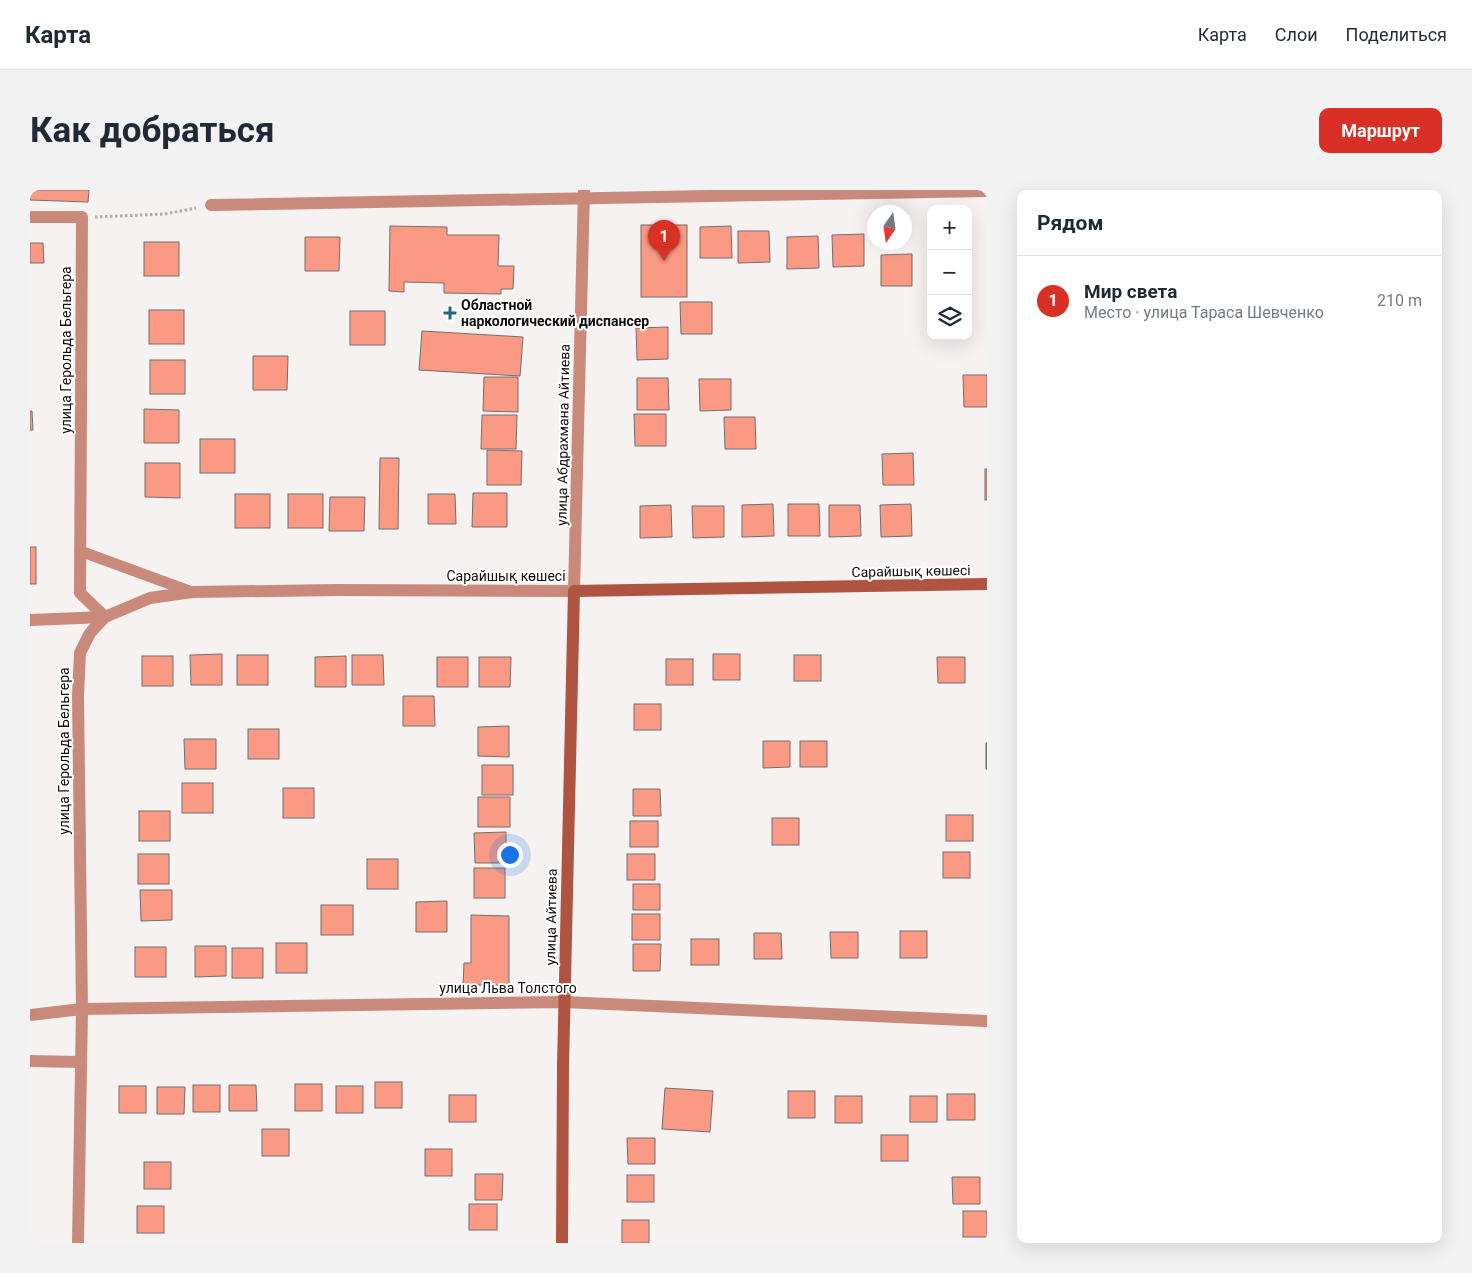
<!DOCTYPE html>
<html lang="ru">
<meta charset="utf-8">
<style>
:root{--surface:#fff;--page:#f2f2f3;--text:#1f2937;--muted:#747a83;--line:#e0e1e3;--accent:#d93025}
body{margin:0;font-family:Roboto,sans-serif;background:var(--page);color:var(--text)}
.controls{position:absolute;right:15px;top:15px;display:grid;overflow:hidden;border-radius:10px;box-shadow:0 5px 20px #0002}
.controls button{width:45px;height:45px;display:grid;place-items:center;padding:0;border:0;border-bottom:1px solid var(--line);background:var(--surface);color:var(--text);font:25px sans-serif}
.compass{position:absolute;left:837px;top:15px;width:45px;height:45px;border-radius:50%;background:var(--surface);box-shadow:0 5px 20px #0002;rotate:193deg}
.you{position:absolute;left:479px;top:664px;width:18px;height:18px;margin:-12px;border:4px solid #fff;border-radius:50%;background:#1a73e8;box-shadow:0 0 0 8px #1a73e833}
.badge{display:grid;place-items:center;width:32px;height:32px;border-radius:50%;background:var(--accent);color:#fff;font-size:16px;font-weight:700}
.pin{position:absolute;translate:-50% -41px;filter:drop-shadow(0 1px 2px #0008)}
.pin::after{content:'';position:absolute;top:26px;width:18px;height:15px;background:inherit;clip-path:polygon(0 0,100% 0,50% 100%)}
.list{margin:0;padding:0;list-style:none}
h2{display:flex;justify-content:space-between;align-items:center;height:65px;margin:0;padding:0 20px;font-size:21px}
h2 small{font-size:16px;font-weight:400;color:var(--muted)}
.list li{display:grid;grid-template-columns:32px 1fr auto;gap:15px;align-items:center;box-sizing:border-box;height:90px;padding:0 20px;border-top:1px solid var(--line)}
.list b{display:block;font-size:19px;white-space:nowrap}
.list p{margin:0;font-size:16px;white-space:nowrap;color:var(--muted)}
.list em{font-size:16px;font-style:normal;color:var(--muted)}
.icon{flex:none;width:28px;height:28px;fill:none;stroke:currentColor;stroke-width:2;stroke-linecap:round;stroke-linejoin:round}
.map{position:relative;flex:none;width:957px;height:1053px;overflow:hidden;border-radius:10px}
header{display:flex;align-items:center;gap:30px;box-sizing:border-box;height:70px;padding:0 25px;background:var(--surface);border-bottom:1px solid var(--line)}
header strong{font-size:24px}
nav{display:flex;gap:28px;margin-inline-start:auto;font-size:18px}
.intro{display:flex;align-items:center;justify-content:space-between;box-sizing:border-box;height:120px;padding:0 30px}
h1{margin:0;font-size:35px}
.button{padding:12px 22px;border-radius:10px;background:var(--accent);color:#fff;font-size:18px;font-weight:700}
main{display:flex;gap:30px;padding:0 30px}
aside{flex:1;background:var(--surface);border-radius:10px;box-shadow:0 5px 20px #0002}
.map>svg:first-child{display:block}
.building{fill:#fa9a84;stroke:#726e6d}
.lines{fill:none;stroke-linecap:round;stroke-linejoin:round}
.path{stroke:#aeabaa;stroke-width:3;stroke-dasharray:2.5 2.5;stroke-linecap:butt}
.lane{stroke:#c98a7b;stroke-width:11}
.street{stroke:#c98a7b;stroke-width:12}
.secondary{stroke:#ae5440;stroke-width:12}
.poi-dot{fill:#216876;stroke:#fff;stroke-width:2}
.labels{text-anchor:middle;dominant-baseline:central;stroke-width:4;stroke-linejoin:round;paint-order:stroke}
.poi-label{font-size:14px;font-weight:bold;fill:#0d0c0b;stroke:#fff;text-anchor:start}
.street-label{font-size:14px;fill:#0d0c0b;stroke:#fff}
</style>
<header>
<strong>Карта</strong>
<nav><a>Карта</a><a>Слои</a><a>Поделиться</a></nav>
</header>
<div class="intro"><h1>Как добраться</h1><a class="button">Маршрут</a></div>
<main>
<div class="map">
<svg width="957" height="1053" viewBox="0 0 957 1053">
<rect width="100%" height="100%" fill="#f6f2f1"/>
<g class="building">
<path d="M0 0H59L58 12 0 10Z"/>
<rect x="611" y="35" width="46" height="72"/>
<path d="M360 36 417 37V45H469L468 76H484L483 99H471V104L414 103V93L374 92V102L359 101Z"/>
<path d="M701 36 702 68H670V37Z"/>
<path d="M708 41H739L740 72 708 73Z"/>
<path d="M834 44V76L803 77 802 45Z"/>
<path d="M788 46 789 78 757 79V47Z"/>
<path d="M275 47H310L309 81H275Z"/>
<rect x="114" y="52" width="35" height="34"/>
<path d="M0 53H13L14 73H0Z"/>
<path d="M882 64V96H851V65Z"/>
<path d="M650 112H682V144H651Z"/>
<rect x="119" y="120" width="35" height="34"/>
<rect x="320" y="121" width="35" height="34"/>
<path d="M638 137V169L607 170 606 138Z"/>
<path d="M392 141 493 147 490 186 389 180Z"/>
<path d="M223 166H258L257 200H223Z"/>
<rect x="120" y="170" width="35" height="34"/>
<path d="M933 185H957V217H934Z"/>
<path d="M454 187H488V222L453 221Z"/>
<path d="M607 188H638L639 220H607Z"/>
<path d="M669 189H701V220L670 221Z"/>
<path d="M114 219 149 220V253H114Z"/>
<path d="M0 221H2L3 240H0Z"/>
<path d="M604 224H636V256H605Z"/>
<path d="M452 225H487L486 259H451Z"/>
<path d="M694 227H725L726 259H695Z"/>
<rect x="170" y="249" width="35" height="34"/>
<path d="M457 260 492 261 491 295H457Z"/>
<path d="M883 263 884 295H853L852 264Z"/>
<path d="M350 268H369L368 339H349Z"/>
<path d="M115 273H150V308L115 307Z"/>
<rect x="955" y="279" width="2" height="31"/>
<path d="M443 303H477V337H442Z"/>
<rect x="205" y="304" width="35" height="34"/>
<rect x="258" y="304" width="35" height="34"/>
<path d="M398 304H425L426 334H398Z"/>
<path d="M300 307H335L334 341H299Z"/>
<path d="M743 314 744 346 712 347V315Z"/>
<path d="M758 314H789L790 346H758Z"/>
<path d="M881 314 882 346 851 347 850 315Z"/>
<path d="M641 315 642 347 610 348V316Z"/>
<path d="M799 315H830L831 346 799 347Z"/>
<path d="M662 316H694V347L663 348Z"/>
<rect x="0" y="357" width="6" height="37"/>
<path d="M192 464V495H161L160 465Z"/>
<rect x="683" y="464" width="27" height="26"/>
<rect x="207" y="465" width="31" height="30"/>
<path d="M322 465H353L354 495H322Z"/>
<rect x="764" y="465" width="27" height="26"/>
<rect x="112" y="466" width="31" height="30"/>
<path d="M316 466V497H285V467Z"/>
<rect x="407" y="467" width="31" height="30"/>
<path d="M449 467H481L480 497H449Z"/>
<path d="M907 467H935V493H908Z"/>
<rect x="636" y="469" width="27" height="26"/>
<path d="M373 506H404L405 536H373Z"/>
<rect x="604" y="514" width="27" height="26"/>
<path d="M479 536V567L448 566V537Z"/>
<rect x="218" y="539" width="31" height="30"/>
<path d="M154 549H186V579H155Z"/>
<path d="M733 551H760V577L733 578Z"/>
<rect x="770" y="551" width="27" height="26"/>
<rect x="956" y="553" width="1" height="26"/>
<rect x="452" y="575" width="31" height="30"/>
<rect x="152" y="593" width="31" height="30"/>
<rect x="253" y="598" width="31" height="30"/>
<path d="M603 599H630L631 626H603Z"/>
<rect x="448" y="607" width="32" height="30"/>
<rect x="109" y="621" width="31" height="30"/>
<rect x="916" y="625" width="27" height="26"/>
<rect x="742" y="628" width="27" height="27"/>
<rect x="600" y="631" width="28" height="26"/>
<path d="M476 642V673H445L444 643Z"/>
<rect x="913" y="662" width="27" height="26"/>
<rect x="108" y="664" width="31" height="30"/>
<rect x="597" y="664" width="28" height="26"/>
<rect x="337" y="669" width="31" height="30"/>
<rect x="444" y="678" width="31" height="30"/>
<rect x="603" y="694" width="27" height="26"/>
<path d="M110 700H142V730L111 731Z"/>
<path d="M417 711V742H386V712Z"/>
<rect x="291" y="715" width="32" height="30"/>
<rect x="602" y="724" width="28" height="26"/>
<path d="M441 725 479 726V795H433L434 773H441Z"/>
<rect x="870" y="741" width="27" height="27"/>
<path d="M800 742H828V768H801Z"/>
<path d="M724 743H751L752 769H724Z"/>
<rect x="661" y="749" width="28" height="26"/>
<rect x="246" y="753" width="31" height="30"/>
<path d="M603 754H631L630 781H603Z"/>
<path d="M165 756H196V786L165 787Z"/>
<rect x="105" y="757" width="31" height="30"/>
<rect x="202" y="758" width="31" height="30"/>
<rect x="345" y="892" width="27" height="26"/>
<rect x="265" y="894" width="27" height="27"/>
<rect x="163" y="895" width="27" height="27"/>
<path d="M199 895H226L227 921H199Z"/>
<rect x="89" y="896" width="27" height="27"/>
<rect x="306" y="896" width="27" height="27"/>
<path d="M127 897H155L154 924H127Z"/>
<path d="M635 898 683 901 680 942 632 939Z"/>
<rect x="758" y="901" width="27" height="27"/>
<rect x="917" y="904" width="28" height="26"/>
<rect x="419" y="905" width="27" height="27"/>
<rect x="805" y="906" width="27" height="27"/>
<rect x="880" y="906" width="27" height="26"/>
<rect x="232" y="939" width="27" height="27"/>
<rect x="851" y="945" width="27" height="26"/>
<path d="M597 948H625V974H598Z"/>
<rect x="395" y="959" width="27" height="27"/>
<rect x="114" y="972" width="27" height="27"/>
<path d="M445 984H473L472 1010H445Z"/>
<rect x="597" y="985" width="27" height="27"/>
<path d="M922 987H950V1014H923Z"/>
<rect x="439" y="1014" width="28" height="26"/>
<rect x="107" y="1016" width="27" height="27"/>
<rect x="933" y="1021" width="24" height="26"/>
<rect x="592" y="1030" width="27" height="23"/>
</g>
<g class="lines">
<path class="path" d="M65 27 135 24 166 18"/>
<path class="lane" d="M50 361 162 402"/>
<g class="street">
<path d="M181 15 957 1"/>
<path d="M0 27H52L50 403 75 427"/>
<path d="M0 430 75 427 120 408 162 402 307 400 544 401 554 0"/>
<path d="M0 825 52 819 534 812 957 831"/>
<path d="M0 871 50 872"/>
<path d="M48 1053 52 819 48 506 50 463 60 443 75 427"/>
</g>
<path class="secondary" d="M532 1053 533 876 544 401 957 394"/>
</g>
<path class="poi-dot" d="M417.5 115.5h5v5h5v5h-5v5h-5v-5h-5v-5h5z"/>
<g class="labels">
<g class="poi-label">
<text x="431" y="115">Областной<tspan x="431" dy="16">наркологический диспансер</tspan></text>
</g>
<g class="street-label">
<text transform="translate(36 160) rotate(-90)">улица Герольда Бельгера</text>
<text transform="translate(533 245) rotate(-89)">улица Абдрахмана Айтиева</text>
<text transform="translate(881 381) rotate(-1)">Сарайшық көшесі</text>
<text x="476" y="386">Сарайшық көшесі</text>
<text transform="translate(34 561) rotate(-90)">улица Герольда Бельгера</text>
<text transform="translate(521 727) rotate(-89)">улица Айтиева</text>
<text x="478" y="798">улица Льва Толстого</text>
</g>
</g>
</svg>
<div class="controls">
<button>+</button>
<button>−</button>
<button><svg class="icon" aria-label="layers" viewBox="0 0 24 24"><path d="M12 4l9 5-9 5-9-5zM3 14l9 5 9-5"/></svg></button>
</div>
<svg class="compass" viewBox="-18 -18 36 36"><path d="M0-13l5 13h-10z" fill="#e53935"/><path d="M0 13l5-13h-10z" fill="#747a83"/></svg>
<div class="you"></div>
<div class="pin badge" style="left:634px;top:71px">1</div>
</div>
<aside>
<h2>Рядом<small></small></h2>
<ul class="list">
<li><span class="badge">1</span><div><b>Мир света</b><p>Место · улица Тараса Шевченко</p></div><em>210 m</em></li>
</ul>
</aside>
</main>
